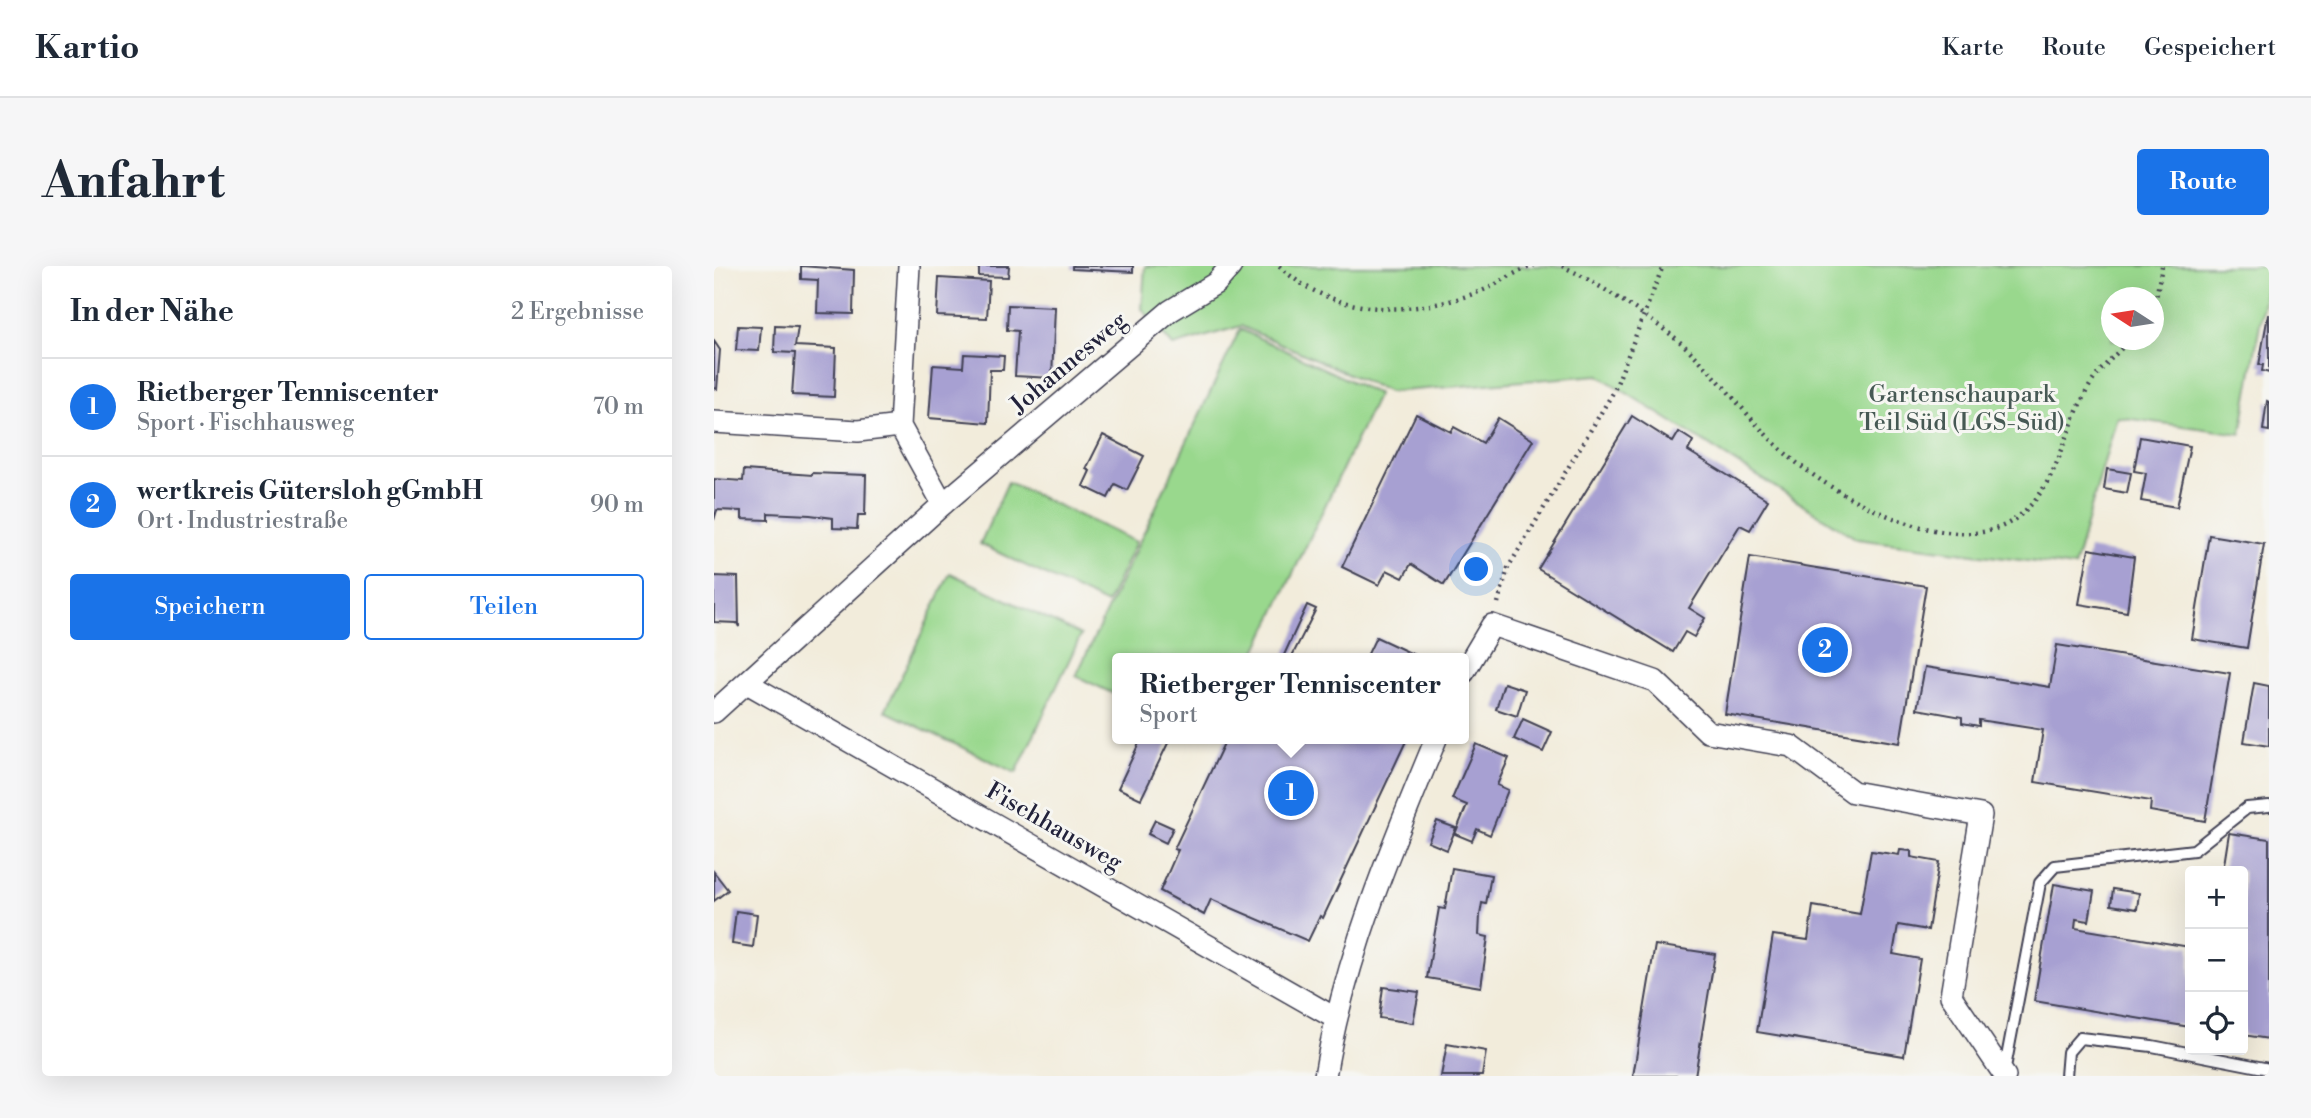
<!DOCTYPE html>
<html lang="de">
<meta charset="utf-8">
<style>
:root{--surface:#fff;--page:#f6f6f7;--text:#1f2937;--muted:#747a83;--line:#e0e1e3;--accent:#1a73e8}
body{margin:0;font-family:"Libre Bodoni",serif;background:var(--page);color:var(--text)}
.controls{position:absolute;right:21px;bottom:21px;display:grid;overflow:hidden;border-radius:7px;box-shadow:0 7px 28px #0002}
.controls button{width:63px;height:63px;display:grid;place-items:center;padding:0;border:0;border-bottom:2px solid var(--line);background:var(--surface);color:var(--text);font:35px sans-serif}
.compass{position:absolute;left:1387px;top:21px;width:63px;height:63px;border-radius:50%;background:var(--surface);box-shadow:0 7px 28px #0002;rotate:282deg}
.you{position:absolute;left:763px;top:304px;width:24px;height:24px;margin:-18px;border:5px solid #fff;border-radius:50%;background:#1a73e8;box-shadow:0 0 0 10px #1a73e833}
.badge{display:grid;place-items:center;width:46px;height:46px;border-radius:50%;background:var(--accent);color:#fff;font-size:23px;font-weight:700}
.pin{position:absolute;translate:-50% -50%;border:4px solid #fff;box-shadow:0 2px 7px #0006}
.popup{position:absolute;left:398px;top:387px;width:357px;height:91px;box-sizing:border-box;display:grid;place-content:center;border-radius:7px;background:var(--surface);filter:drop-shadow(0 2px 5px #0005);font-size:23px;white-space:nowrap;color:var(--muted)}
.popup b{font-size:26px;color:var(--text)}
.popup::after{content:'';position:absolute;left:50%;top:100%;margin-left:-14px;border:14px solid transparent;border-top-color:var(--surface)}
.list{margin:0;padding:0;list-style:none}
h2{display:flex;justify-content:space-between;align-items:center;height:91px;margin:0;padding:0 28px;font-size:30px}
h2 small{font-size:23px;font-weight:400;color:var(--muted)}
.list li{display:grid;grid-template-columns:46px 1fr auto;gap:21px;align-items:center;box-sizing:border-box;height:98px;padding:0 28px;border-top:2px solid var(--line)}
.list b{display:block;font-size:26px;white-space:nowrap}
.list p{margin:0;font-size:23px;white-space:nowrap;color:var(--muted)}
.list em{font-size:23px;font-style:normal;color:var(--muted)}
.actions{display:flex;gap:14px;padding:21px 28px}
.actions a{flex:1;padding:16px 0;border:2px solid var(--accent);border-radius:7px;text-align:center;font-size:24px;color:var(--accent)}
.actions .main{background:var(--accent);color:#fff}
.icon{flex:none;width:38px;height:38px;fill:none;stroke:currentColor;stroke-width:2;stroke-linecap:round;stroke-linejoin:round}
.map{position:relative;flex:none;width:1555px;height:810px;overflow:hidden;border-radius:7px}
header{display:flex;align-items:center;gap:42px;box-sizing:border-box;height:98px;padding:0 35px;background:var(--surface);border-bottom:2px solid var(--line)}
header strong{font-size:33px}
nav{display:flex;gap:38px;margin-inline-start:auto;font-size:24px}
.intro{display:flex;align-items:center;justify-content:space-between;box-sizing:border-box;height:168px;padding:0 42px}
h1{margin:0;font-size:49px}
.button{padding:18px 32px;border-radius:7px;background:var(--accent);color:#fff;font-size:24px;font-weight:700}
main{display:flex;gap:42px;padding:0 42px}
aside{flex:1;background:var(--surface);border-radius:7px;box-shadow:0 7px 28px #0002}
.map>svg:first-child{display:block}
.green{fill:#99d88d;stroke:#5e7d64;stroke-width:2;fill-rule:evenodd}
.building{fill:#a7a0d2}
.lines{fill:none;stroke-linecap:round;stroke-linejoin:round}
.service-casing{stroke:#414053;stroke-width:14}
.minor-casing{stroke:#414053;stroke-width:24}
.path{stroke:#414053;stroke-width:4.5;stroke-dasharray:2 5;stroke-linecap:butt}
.service{stroke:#fff;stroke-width:10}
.minor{stroke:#fff;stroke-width:21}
.labels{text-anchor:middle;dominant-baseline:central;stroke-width:6;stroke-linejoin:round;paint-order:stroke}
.street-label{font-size:24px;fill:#22223b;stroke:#f6f6f2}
.park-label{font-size:24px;fill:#465954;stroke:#f6f6f2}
</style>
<header>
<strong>Kartio</strong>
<nav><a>Karte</a><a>Route</a><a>Gespeichert</a></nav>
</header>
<div class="intro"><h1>Anfahrt</h1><a class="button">Route</a></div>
<main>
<aside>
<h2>In der Nähe<small>2 Ergebnisse</small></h2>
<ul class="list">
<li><span class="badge">1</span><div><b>Rietberger Tenniscenter</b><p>Sport · Fischhausweg</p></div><em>70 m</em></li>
<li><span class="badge">2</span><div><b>wertkreis Gütersloh gGmbH</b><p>Ort · Industriestraße</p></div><em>90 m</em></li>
</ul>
<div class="actions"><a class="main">Speichern</a><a>Teilen</a></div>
</aside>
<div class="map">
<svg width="1555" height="810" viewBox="0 0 1555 810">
<rect width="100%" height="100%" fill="#f6f6f2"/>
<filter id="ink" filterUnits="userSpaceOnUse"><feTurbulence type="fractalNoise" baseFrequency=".0143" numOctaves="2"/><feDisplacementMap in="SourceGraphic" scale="14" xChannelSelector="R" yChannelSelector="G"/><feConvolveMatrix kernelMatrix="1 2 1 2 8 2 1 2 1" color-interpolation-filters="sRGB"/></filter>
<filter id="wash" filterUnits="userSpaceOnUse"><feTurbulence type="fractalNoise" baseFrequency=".00686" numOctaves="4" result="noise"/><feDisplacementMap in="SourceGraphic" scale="28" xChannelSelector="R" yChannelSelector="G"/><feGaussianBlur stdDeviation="1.57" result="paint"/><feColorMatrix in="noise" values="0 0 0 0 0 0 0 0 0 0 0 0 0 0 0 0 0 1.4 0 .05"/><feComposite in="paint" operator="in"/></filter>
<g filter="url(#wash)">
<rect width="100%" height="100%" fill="#f2ecdb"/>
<g class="green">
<path d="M431 0H1555V5L1527 168 1403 151 1360 301 1143 273 884 109 675 126 527 60 459 80 428 43ZM1398 32H1440V74H1398Z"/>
<path d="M526 63 664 128 539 392H404V430L362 410Z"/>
<path d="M294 216 422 276 393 338 266 278Z"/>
<path d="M236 307 367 369 302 507 171 445Z"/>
</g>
<g id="blocks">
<g class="building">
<path d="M87 0 140 4 139 48 103 47 104 14 87 13Z"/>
<path d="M265 0H295L294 11 265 10Z"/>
<path d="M358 0H419V6L358 3Z"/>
<path d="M225 12 275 15 273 52 223 50Z"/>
<path d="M294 39 341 41 338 112 301 110 304 65 293 64Z"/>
<path d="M1554 49H1555V107L1548 105 1549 99H1545Z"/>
<path d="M24 60 47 61 45 85 22 84Z"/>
<path d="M61 60 84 61 81 80 122 82 120 131 78 129 81 87 60 86Z"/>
<path d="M0 75 6 84 3 123 0 122Z"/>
<path d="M250 88 290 90 289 104H276L274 157 215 152 219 99 249 101Z"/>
<path d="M1553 135 1555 136V165L1549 164Z"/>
<path d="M702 148 737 166 740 161 769 177 784 152 819 174 730 319 697 298 689 312 673 304 665 319 628 301Z"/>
<path d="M918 150 959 176 965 166 979 175 974 185 1054 234 1036 264 1026 259 975 342 991 352 980 371 971 366 959 386 824 303Z"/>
<path d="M389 169 430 190 413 224 401 218 394 232 369 220 376 205 372 203Z"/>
<path d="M1426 171 1476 180 1463 241 1427 235 1432 207 1420 205Z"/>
<path d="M1393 203 1417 207 1413 227 1390 223Z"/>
<path d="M30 204 98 209V207L152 209 151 249H144L143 263 119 262V252L96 249 54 247V254L28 253V245L3 244 0 254V213L29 215Z"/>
<path d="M1495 269 1550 278 1533 382 1478 373Z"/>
<path d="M1375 283 1420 291 1413 346 1365 338Z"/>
<path d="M1036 291 1212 320 1186 477 1011 448Z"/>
<path d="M0 310 24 311 25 361 23 357 0 356Z"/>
<path d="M593 339 602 343 577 392 570 389Z"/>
<path d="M662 371 707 392H652Z"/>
<path d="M1343 379 1516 407 1491 555 1436 545 1437 535 1321 516 1329 464 1265 454V460L1248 457V451L1203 443 1211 401 1336 421Z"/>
<path d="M790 417 811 424 803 450 782 443Z"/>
<path d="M1540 417 1555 420V480L1530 476Z"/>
<path d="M809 453 838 466 829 486 800 473Z"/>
<path d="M427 473H456L427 533 404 522Z"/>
<path d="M512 473H693L609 652 606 650 594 675 497 633 490 649 446 625 464 584 460 583Z"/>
<path d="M762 478 795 492 783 519 794 524 776 569 763 563 758 575 741 568 753 539 738 533Z"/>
<path d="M441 554 459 562 452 577 434 568Z"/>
<path d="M723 555 742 562 733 584 714 576Z"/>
<path d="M1515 567 1555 573V773L1529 769V605H1509Z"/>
<path d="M1186 584 1197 585V591L1225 596 1214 664 1184 659 1179 688 1206 693 1190 790 1043 766 1059 669 1094 674 1099 640 1146 648 1157 585 1185 589Z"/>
<path d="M738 602 777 609 772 638 768 637 766 649 765 669 774 671 767 721 713 712 725 642 731 643Z"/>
<path d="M0 606 14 624 0 635Z"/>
<path d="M1340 618 1380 625 1375 655 1362 653 1361 662 1476 681V761L1320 735Z"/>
<path d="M1399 623 1425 627 1423 643 1397 639Z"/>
<path d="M22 645 43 648 39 681 18 678Z"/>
<path d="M941 679 1001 688 981 810H919Z"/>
<path d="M669 721 705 726 699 757 665 752Z"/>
<path d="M733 778 772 785 768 810H727Z"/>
</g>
</g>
</g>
<g filter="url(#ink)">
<use href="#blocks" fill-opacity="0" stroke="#414053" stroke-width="2"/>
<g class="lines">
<defs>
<g id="service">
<path d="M1290 807 1326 617 1341 600 1480 584 1533 542 1555 540"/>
<path d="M1352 810 1354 786 1366 772 1438 780 1555 803"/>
</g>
<g id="minor">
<path d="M195 0 186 160 229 238"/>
<path d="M0 156 144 165 186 160"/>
<path d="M750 406 778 359 941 415 994 466 1077 480 1139 526 1267 549 1237 730 1291 810"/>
<path d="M33 417 621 752"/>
<path d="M0 446 229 238 456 45 502 17 517 0"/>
<path d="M611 810C630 694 677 581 722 473"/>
</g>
</defs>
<use href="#service" class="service-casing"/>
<use href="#minor" class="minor-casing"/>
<g class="path">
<path d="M565 0C620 52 699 51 767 25 786 18 800 5 820 0"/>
<path d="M848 0C879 14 933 50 960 71 1001 104 1031 151 1070 186 1118 230 1245 300 1305 250 1345 217 1349 169 1372 126 1383 105 1400 90 1416 74"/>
<path d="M1440 43 1448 0"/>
<path d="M784 337 794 302 900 125 949 0"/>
</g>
<use href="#service" class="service"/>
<use href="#minor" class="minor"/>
</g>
</g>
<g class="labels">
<g class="street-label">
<text transform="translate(355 97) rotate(-40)">Johannesweg</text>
<text transform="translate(340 561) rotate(30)">Fischhausweg</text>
</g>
<g class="park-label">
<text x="1248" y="129">Gartenschaupark<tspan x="1248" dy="28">Teil Süd (LGS-Süd)</tspan></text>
</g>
</g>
</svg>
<div class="controls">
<button>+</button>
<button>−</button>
<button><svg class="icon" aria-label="locate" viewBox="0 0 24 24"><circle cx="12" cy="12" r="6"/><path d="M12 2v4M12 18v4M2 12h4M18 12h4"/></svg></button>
</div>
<svg class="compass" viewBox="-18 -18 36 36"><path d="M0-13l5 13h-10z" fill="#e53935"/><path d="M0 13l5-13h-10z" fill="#747a83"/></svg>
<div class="you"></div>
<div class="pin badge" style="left:577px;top:527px">1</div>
<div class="popup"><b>Rietberger Tenniscenter</b>Sport</div>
<div class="pin badge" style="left:1111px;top:384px">2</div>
</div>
</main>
